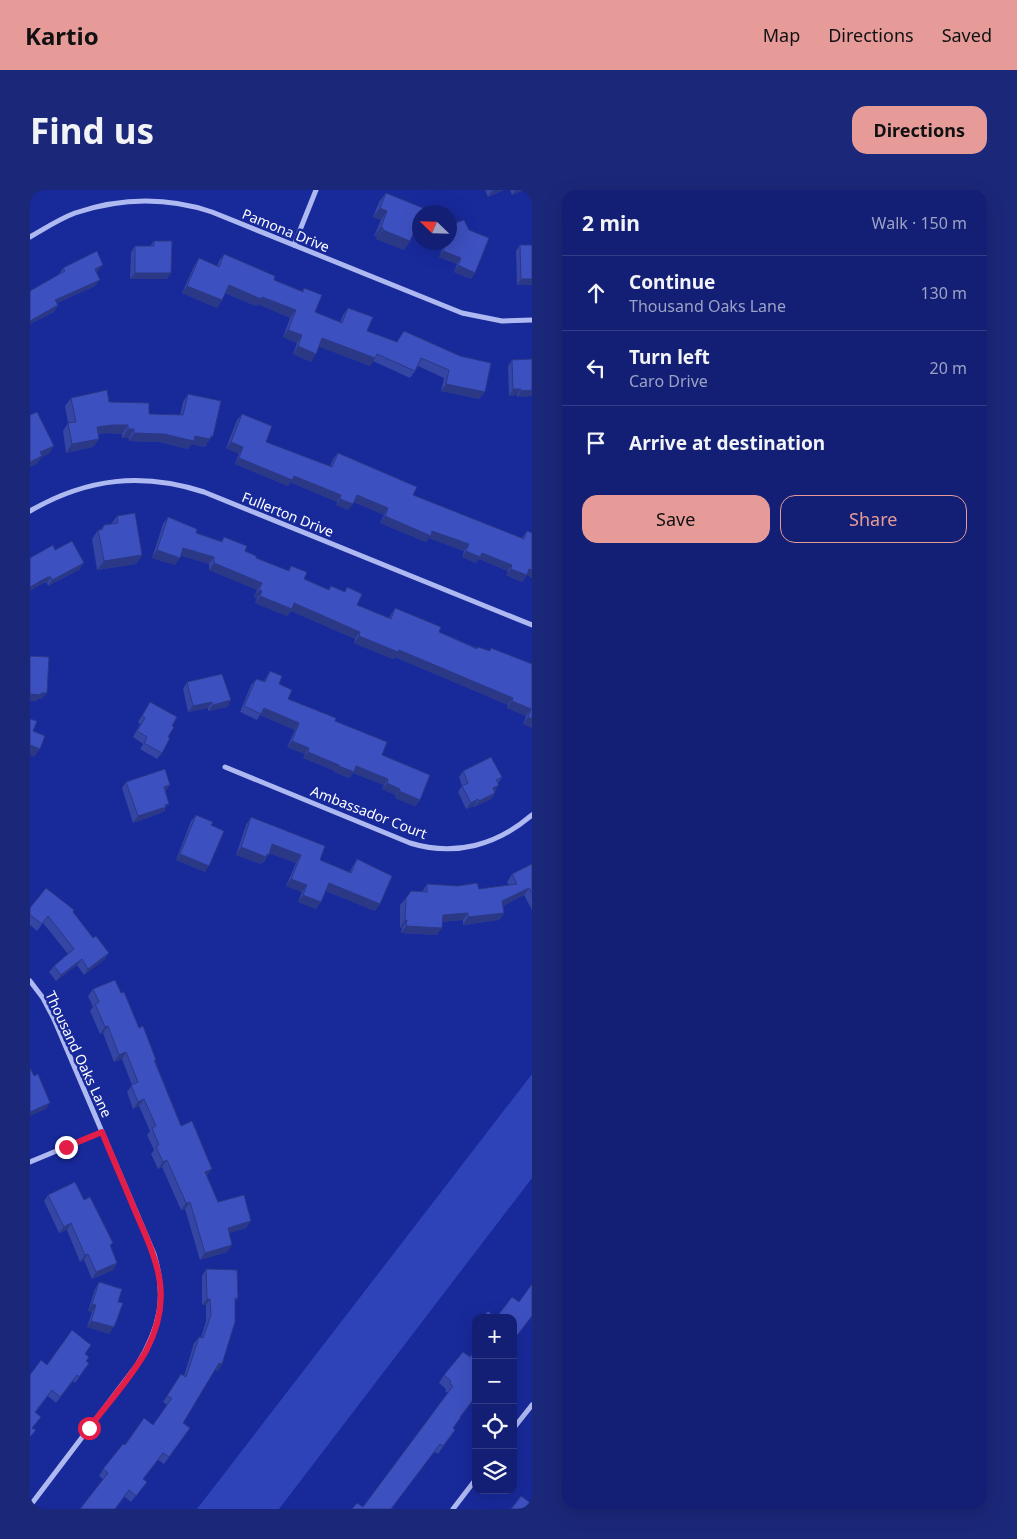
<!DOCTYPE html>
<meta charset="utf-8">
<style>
:root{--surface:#121f74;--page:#1b2779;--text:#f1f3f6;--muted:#9ca2c5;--line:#313d86;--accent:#e69b98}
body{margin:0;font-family:"Noto Sans",sans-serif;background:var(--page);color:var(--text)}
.controls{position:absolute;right:15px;bottom:15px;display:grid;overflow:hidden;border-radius:10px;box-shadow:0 5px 20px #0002}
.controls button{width:45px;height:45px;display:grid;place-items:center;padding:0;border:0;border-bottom:1px solid var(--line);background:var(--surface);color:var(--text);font:25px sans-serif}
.compass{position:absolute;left:382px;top:15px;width:45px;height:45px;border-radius:50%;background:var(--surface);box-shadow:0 5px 20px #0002;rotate:293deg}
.stop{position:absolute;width:15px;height:15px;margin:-11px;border:4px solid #e11d48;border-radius:50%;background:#fff}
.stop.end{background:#e11d48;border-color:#fff;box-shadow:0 1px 5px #0008}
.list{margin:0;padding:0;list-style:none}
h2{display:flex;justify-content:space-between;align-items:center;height:65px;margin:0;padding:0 20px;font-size:21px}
h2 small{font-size:16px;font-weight:400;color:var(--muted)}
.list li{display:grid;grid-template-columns:32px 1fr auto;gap:15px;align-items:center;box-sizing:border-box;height:75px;padding:0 20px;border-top:1px solid var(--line)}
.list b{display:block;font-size:19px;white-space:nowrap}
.list p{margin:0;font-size:16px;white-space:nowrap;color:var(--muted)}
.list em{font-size:16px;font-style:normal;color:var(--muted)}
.actions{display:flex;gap:10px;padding:15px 20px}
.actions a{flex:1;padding:11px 0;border:1px solid var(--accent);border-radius:15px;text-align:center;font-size:18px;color:var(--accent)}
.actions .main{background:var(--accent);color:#111}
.icon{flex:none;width:28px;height:28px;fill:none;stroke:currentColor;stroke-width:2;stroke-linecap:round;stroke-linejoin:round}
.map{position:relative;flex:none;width:502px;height:1319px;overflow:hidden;border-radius:15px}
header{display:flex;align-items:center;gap:30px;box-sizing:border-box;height:70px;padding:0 25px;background:var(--accent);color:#111}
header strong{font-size:24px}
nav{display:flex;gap:28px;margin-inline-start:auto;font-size:18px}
.intro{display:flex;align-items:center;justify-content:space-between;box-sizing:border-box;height:120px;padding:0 30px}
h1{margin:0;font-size:35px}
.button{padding:12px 22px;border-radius:15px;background:var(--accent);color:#111;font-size:18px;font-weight:700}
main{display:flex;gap:30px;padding:0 30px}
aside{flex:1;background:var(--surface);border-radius:15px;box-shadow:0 5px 20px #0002}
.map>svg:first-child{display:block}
.green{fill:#2f43b9}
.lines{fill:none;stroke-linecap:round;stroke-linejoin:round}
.street{stroke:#aeb8f1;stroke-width:5}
.wall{fill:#3445a4}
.shaded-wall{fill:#2b3886}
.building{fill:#3d50bf;stroke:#2b3886}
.route{stroke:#e11d48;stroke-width:6}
.labels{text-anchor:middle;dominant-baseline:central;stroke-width:5;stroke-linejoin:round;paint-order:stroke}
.street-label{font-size:14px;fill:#fff;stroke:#18299a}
</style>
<header>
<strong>Kartio</strong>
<nav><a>Map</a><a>Directions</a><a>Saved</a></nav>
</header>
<div class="intro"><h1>Find us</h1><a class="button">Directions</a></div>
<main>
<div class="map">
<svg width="502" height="1319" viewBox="0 0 502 1319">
<rect width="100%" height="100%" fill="#18299a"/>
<path class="green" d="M502 884V988L249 1319H167Z"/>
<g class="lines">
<g class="street">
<path d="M0 47C14 39 29 29 45 23 90 8 137 7 182 22L432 123 472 131 502 130"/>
<path d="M264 55 286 0"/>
<path d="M0 321C57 288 112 282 174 302L502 435"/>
<path d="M195 577 380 653C425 667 467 655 502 625"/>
<path d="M0 791 13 808 24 829 124 1064C137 1107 130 1138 107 1175L0 1316"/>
<path d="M0 972 72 942"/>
<path d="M483 1239 502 1215"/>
<path d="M423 1319 446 1289"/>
</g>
</g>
<g class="wall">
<path d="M455 0H474L458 7Z"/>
<path d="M480 0H494L482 5Z"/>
<path d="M356 3 380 51 374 60 346 49 347 47 344 46 351 30 343 27 349 12Z"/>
<path d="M425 33 441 89 424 82 427 74 409 67 415 52H420V41Z"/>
<path d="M124 51 137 89H100L101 62 105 56H120Z"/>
<path d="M490 55H502V95H487L486 61Z"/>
<path d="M194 64 244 90 272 101 274 98 285 122 310 132 313 125 318 118 337 141 367 152 374 141 455 202 449 209 411 201 414 188 388 176 385 181 380 188 343 171 340 176 289 156 281 172 263 164 267 153 253 147 260 128 228 114 226 116 195 103 192 110 187 118 152 103 164 76 169 68 187 76 189 71Z"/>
<path d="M33 78 68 81 66 82 65 96 27 113 28 115 24 122 0 134V101L29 85V84Z"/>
<path d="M502 169V206L487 207V205L479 206 478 176 482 170Z"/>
<path d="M158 204 177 255 174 257 161 254 158 259 129 252 99 251V248H92V244L76 243 68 244 69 249 63 257 36 263 33 241 38 233 35 216 41 208 79 212 119 224 150 225 153 212Z"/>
<path d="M212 224 236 252 300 277 303 269 308 263 383 305 492 348 497 341 502 343V388L497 385 492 392 476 385 478 381 449 369 446 373 432 367 434 361 399 348 396 352 350 333 354 325 324 312 318 320 306 315 307 312 260 292 258 296 205 274 209 264 196 258 207 230Z"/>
<path d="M87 326 112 365 106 374 67 380 62 349 68 340H70L74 335 81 334Z"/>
<path d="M138 327 166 343 191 351 194 347 226 368 258 381 261 376 274 389 298 400 301 396 314 402 317 397 327 415 359 428 365 418 409 442 447 458 448 457 459 461 461 458 502 474V538L493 534 496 526 477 518 478 515 365 467 363 469 324 453 325 449 261 421 257 426 225 413 227 408 224 407 227 400 179 380V374L151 365 145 375 122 368 133 334Z"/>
<path d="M25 360 50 379 18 396 17 393H14Z"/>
<path d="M240 481 258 509 305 531 352 565 390 610 385 616 365 608 366 605 352 599 354 595 323 583 319 588 304 582 305 581 273 568 275 564 257 557 265 540 230 525 227 530 210 522 221 495 226 489 234 491Z"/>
<path d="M157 492 201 510 197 517 178 521V518L158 522 153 499Z"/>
<path d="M120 512 138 547 132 563 127 569 110 559 113 554 103 547 110 534 108 532Z"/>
<path d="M433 581 472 587 468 593 465 602V603L461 609 444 617V616L436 619 428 602 432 596 429 587Z"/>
<path d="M96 592 136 601 135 620 131 623 103 633 92 598Z"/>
<path d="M166 625 181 635 175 682 146 670 161 631Z"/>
<path d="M221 627 290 670 320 682 322 677 327 669 345 721 296 701 286 719 268 712 272 702 256 696 266 673 239 663 234 672H233L231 674 206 665 216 635Z"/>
<path d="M502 674V720L494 705 473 716 474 723 469 730 433 735V730L412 732 407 745 371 743 372 738H370V715L376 708 392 702 397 694 449 699 479 695 477 692 482 684Z"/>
<path d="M0 718 43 722 63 748 79 763 75 769 54 785 47 775 26 791 19 782 24 776 38 764 13 733 7 741 0 735Z"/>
<path d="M63 799 91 803 126 870 125 871 151 936 177 986 188 1012 221 1031 216 1038 199 1043 197 1062 170 1070 155 1019 151 1020 132 977 128 979 121 964 124 960 117 945 120 941 109 916 103 919 97 902 102 895 92 869 84 872 73 843 70 844 60 821 63 817 58 806Z"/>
<path d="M18 1005 54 1010 83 1053 80 1057 87 1073 83 1080 62 1089 54 1070 50 1072 37 1040 29 1043 14 1011Z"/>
<path d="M176 1079 208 1108 205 1111 192 1174 188 1181 185 1180 153 1233 160 1238 134 1274 128 1270 113 1289 117 1292 101 1312 69 1286 73 1279 95 1255 123 1235 137 1215 133 1212 151 1184 154 1186 164 1153 169 1147H171L176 1131V1115H172V1086Z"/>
<path d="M69 1092 88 1112 79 1144 57 1137 62 1122 58 1121 65 1099Z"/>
<path d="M446 1137V1145L442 1142Z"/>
<path d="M55 1164 56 1171 59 1173 45 1193 43 1191 26 1213 18 1206 5 1223 0 1248V1185L17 1175Z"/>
<path d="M414 1185 446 1207 430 1227 423 1238 425 1240 408 1264 405 1262 333 1317 418 1203 415 1201 416 1199 409 1193Z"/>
</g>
<g class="shaded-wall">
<path d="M463 0H474L458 7Z"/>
<path d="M486 0H494L482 5Z"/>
<path d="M350 18 357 21 351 30 343 27Z"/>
<path d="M351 37 353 38 347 47 344 46Z"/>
<path d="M353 40 380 51 374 60 346 49Z"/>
<path d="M413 61 431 68 427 74 409 67Z"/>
<path d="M73 75 68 81 60 85 65 79Z"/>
<path d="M428 75 445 83 441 89 424 82Z"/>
<path d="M105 83H141L137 89H100Z"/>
<path d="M491 89H502V95H487Z"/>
<path d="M70 90 65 96 20 116 25 110Z"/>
<path d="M199 95 232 107 266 120 260 128 228 114 226 116 194 102Z"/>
<path d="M157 96 192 110 187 118 152 103Z"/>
<path d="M28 115 24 122 0 134V131Z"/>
<path d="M258 140 272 145 267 153 253 147Z"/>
<path d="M292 148 345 168 340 176 287 156Z"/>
<path d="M268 156 286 164 281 172 263 164Z"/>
<path d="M416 194 455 202 449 209 411 201Z"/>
<path d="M483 199H491L487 205 479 206Z"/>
<path d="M502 200V206L487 207 491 201Z"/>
<path d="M82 235H98L92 244 76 243 61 246 67 237Z"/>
<path d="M98 239H104L99 248H92Z"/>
<path d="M104 243 134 244 183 246 174 257 161 254 158 259 129 252 99 251Z"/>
<path d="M69 249 63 257 36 263 42 254Z"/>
<path d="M201 252 213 257 209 264 196 258Z"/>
<path d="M24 256 19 264 12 267 7 274 0 277V272L10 262Z"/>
<path d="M209 268 264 286 311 305 307 312 260 292 258 296 205 274Z"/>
<path d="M327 305 358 318 354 325 323 311Z"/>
<path d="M310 309 323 314 318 320 306 315Z"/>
<path d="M355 326 402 341 439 354 434 361 399 348 396 352 350 333Z"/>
<path d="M153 358 184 367 179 374 148 365Z"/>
<path d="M127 360 150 368 145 375 122 368Z"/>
<path d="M436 361 452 363 482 375 478 381 449 369 446 373 432 367Z"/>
<path d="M112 365 106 374 67 380 74 371Z"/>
<path d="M54 373 50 379 18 396 22 390Z"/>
<path d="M184 373 232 393 227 400 179 380Z"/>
<path d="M481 379H499L502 380V388L497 385 492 392 476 385Z"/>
<path d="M18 387H21L17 393H14L0 401V397Z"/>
<path d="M229 400 232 401 227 408 224 407Z"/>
<path d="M230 406 264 413 330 442 325 449 261 421 257 426 225 413Z"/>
<path d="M329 446 369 460 483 508 478 515 365 467 363 469 324 453Z"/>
<path d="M11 503H17L12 509H8L7 511H0V504Z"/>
<path d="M201 510 197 517 178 521 183 515Z"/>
<path d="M482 511 501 519 496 526 477 518Z"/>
<path d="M182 512 178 518 158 522 163 516Z"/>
<path d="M234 518 269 533 265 540 230 525Z"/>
<path d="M498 527 502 529V538L493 534Z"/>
<path d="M262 551 279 558 275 564 257 557Z"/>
<path d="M0 555 10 559 4 567 0 565Z"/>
<path d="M278 562 309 575 305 581 273 568Z"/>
<path d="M309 576H326L358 589 354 595 323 583 319 588 304 582Z"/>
<path d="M357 593 370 599 366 605 352 599Z"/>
<path d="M140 595 136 601 129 603 134 597Z"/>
<path d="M469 595 465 602 463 598Z"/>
<path d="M369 601 390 610 385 616 365 608Z"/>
<path d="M465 603 461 609 444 617 449 611Z"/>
<path d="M448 609 444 616 436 619 441 613Z"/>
<path d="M139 614 131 623 103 633 108 626Z"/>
<path d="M242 654 271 665 266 673 237 662Z"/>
<path d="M211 657 237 664 239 665 231 674 206 665Z"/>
<path d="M150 664 179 676 175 682 146 670Z"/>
<path d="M261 689 277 695 272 702 256 696Z"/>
<path d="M299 693 350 714 345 721 294 700Z"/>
<path d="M499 698 494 705 467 719 472 711Z"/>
<path d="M273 705 291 712 286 719 268 712Z"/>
<path d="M438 723 433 730 408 732 413 725Z"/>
<path d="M474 723 469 730 433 735 438 727Z"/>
<path d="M375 730H377L372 738H370Z"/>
<path d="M376 736 412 738 407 745 371 743Z"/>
<path d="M79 763 75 769 54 785 58 779Z"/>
<path d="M52 769 47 775 26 791 31 785Z"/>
<path d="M78 836 73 843 70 844 75 837Z"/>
<path d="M96 862 92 869 84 872 89 865Z"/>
<path d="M114 909 109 916 103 919 108 912Z"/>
<path d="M20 913 16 919 0 926V922Z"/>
<path d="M137 970 132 977 128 979 133 972Z"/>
<path d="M182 979 177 986 175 982Z"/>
<path d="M160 1012 155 1019 151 1020 156 1013Z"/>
<path d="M221 1031 216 1038 193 1045 198 1038Z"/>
<path d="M41 1033 37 1040 29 1043 34 1037Z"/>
<path d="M202 1055 197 1062 170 1070 175 1063Z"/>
<path d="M58 1064 54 1070 50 1072 55 1065Z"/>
<path d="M87 1073 83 1080 62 1089 66 1082Z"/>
<path d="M177 1109H180L176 1115H172Z"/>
<path d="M62 1114 66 1115 62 1122 58 1121Z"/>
<path d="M61 1131 84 1137 79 1144 57 1137Z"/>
<path d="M189 1173 192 1174 188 1181 185 1180Z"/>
</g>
<g class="building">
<path d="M356 3 393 18 392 22H390V28L380 51 353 40V38L351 37 357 21 350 18Z"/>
<path d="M434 30 439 40 459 48 445 83 428 75 431 68 413 61 417 52H420V46L425 33Z"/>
<path d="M124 51H142L141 83H105V56H124Z"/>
<path d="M490 55H502V89H491Z"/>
<path d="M67 61 73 75 65 79 70 90 25 110 28 115 0 131V101L35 81 33 78Z"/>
<path d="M194 64 245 86 244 90 273 102 274 98 292 105 285 122 312 133 318 118 343 127 337 141 367 152 374 141 430 166 461 173 455 202 416 194 419 180 391 168 385 181 347 164 345 168 292 148 286 164 268 156 272 145 258 140 266 120 232 107 231 109 199 95 192 110 157 96 169 68 189 77Z"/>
<path d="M502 169V200L491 201V199H483L482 170Z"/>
<path d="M77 200 79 212 119 213V224L153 225 158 204 191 211 183 246H181L180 249 165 246 164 251 134 244 104 243V239H98V235H82L67 237 69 249 42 254 38 233 46 232 41 208Z"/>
<path d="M7 222 24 256 10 262 12 266 0 272V225Z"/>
<path d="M212 224 242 236 236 252 302 277 308 263 387 297 383 305 494 349 497 341 502 343V380L499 379 497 385 481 379 482 375 452 363 450 367 436 361 439 354 402 341 401 346 355 326 358 318 327 305 323 314 310 309 311 305 264 286 262 290 209 268 213 257 201 252Z"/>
<path d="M105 323 112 365 74 371 68 340H72L74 335 88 333 87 326Z"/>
<path d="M138 327 167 339 166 343 192 352 194 347 217 356 215 361 226 366V368L259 381 261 376 277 382 274 389 299 400 301 396 315 402 317 397 332 404 327 415 361 429 365 418 411 437 409 442 447 459 448 457 460 461 461 458 502 474V529L498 527 501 519 482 511 483 508 369 460 368 462 329 446 330 442 264 413 262 419 230 406 232 401 229 400 232 393 184 373V367L153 358 150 368 127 360Z"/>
<path d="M42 351 54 373 22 390 21 387H18L0 397V368L23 355 25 360Z"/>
<path d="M0 466 19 467 17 503H11V505L0 504Z"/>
<path d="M240 481 252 486 249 494 262 500 258 509 306 528 305 531 357 552 352 565 400 585 390 610 369 601 370 599 357 593 358 589 326 576 324 582 309 576V575L278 562 279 558 262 551 269 533 234 518 231 524 214 516 226 489 235 492Z"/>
<path d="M192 484 201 510 183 515 182 512 163 516 157 492Z"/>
<path d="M120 512 147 527 142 536 144 537 138 547 140 548 132 563 114 553 117 547 107 541 115 528 112 526Z"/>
<path d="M0 529 7 531 3 541 15 546 10 559 0 555Z"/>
<path d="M461 567 472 587 466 590 469 595 463 598 465 603 449 611 448 609 441 613 432 596 438 593 433 581Z"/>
<path d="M135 579 140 595 134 597 139 614 135 615 136 617 108 626 96 592Z"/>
<path d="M166 625 183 632 181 635 194 641 179 676 150 664Z"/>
<path d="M221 627 295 656 290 670 321 683 327 669 362 686 350 714 299 693 291 712 273 705 277 695 261 689 271 665 242 654 239 665 237 664 236 667 211 657Z"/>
<path d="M502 674V703L499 698 472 711 474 723 438 727V723L413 725 412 738 376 736 377 730H375L376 708 381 701 397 702V694L428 696 447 693 449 699 487 694 482 684Z"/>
<path d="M16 698 44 720 43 722 63 748 66 746 79 763 58 779 52 769 31 785 24 776 44 759 18 726 12 734 0 725V718Z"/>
<path d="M85 790 91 803 94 802 109 838 113 836 126 870H124L151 936 162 931 182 979 175 982 188 1012 214 1005 221 1031 198 1038 202 1055 175 1063 160 1012 156 1013 137 970 133 972 126 957 129 955 122 938 126 936 114 909 108 912 101 895 108 892 96 862 89 865 78 836 75 837 65 814 69 812 63 799Z"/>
<path d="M0 878 4 886 8 884 20 913 0 922Z"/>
<path d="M45 992 54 1010 60 1007 83 1053 80 1055 87 1073 66 1082 58 1064 55 1065 41 1033 34 1037 18 1005Z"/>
<path d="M176 1079 207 1080 208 1108H205V1132L192 1174 189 1173 153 1233 160 1238 139 1267 133 1263 113 1289 117 1292 106 1306 99 1300 85 1319H50L78 1283 73 1279 93 1254 95 1255 114 1228 123 1235 142 1208 137 1206 151 1184 156 1187 169 1147 173 1148 181 1125 180 1109H177Z"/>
<path d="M69 1092 92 1099 88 1112 93 1113 84 1137 61 1131 66 1115 62 1114Z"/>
<path d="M502 1094V1126L485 1148 484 1147 483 1148V1128H452L458 1121 466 1128 482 1107 489 1112Z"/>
<path d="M42 1140 61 1155 55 1164 59 1167 56 1171 59 1173 49 1187 47 1185 30 1207 22 1200 5 1222 11 1227 2 1238 6 1240 0 1247V1185L11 1170 17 1175Z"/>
<path d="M446 1159V1206L430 1227H431L423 1238 425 1240 413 1256 410 1254 361 1319H322L327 1313 333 1317 423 1196 420 1194 421 1191 414 1185 433 1162 440 1167Z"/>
<path d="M491 1306 502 1314V1319H481Z"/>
</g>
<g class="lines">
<path class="route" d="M36 957 72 942C83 969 95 996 106 1023 128 1073 144 1108 116 1161 101 1188 78 1213 59 1238"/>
</g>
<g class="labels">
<g class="street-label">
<text transform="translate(256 40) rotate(22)">Pamona Drive</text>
<text transform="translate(258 324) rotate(22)">Fullerton Drive</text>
<text transform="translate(339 622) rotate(21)">Ambassador Court</text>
<text transform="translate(49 864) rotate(65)">Thousand Oaks Lane</text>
</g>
</g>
</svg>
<div class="controls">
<button>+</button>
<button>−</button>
<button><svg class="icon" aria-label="locate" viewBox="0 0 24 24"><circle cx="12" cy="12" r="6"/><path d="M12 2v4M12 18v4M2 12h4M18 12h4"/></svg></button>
<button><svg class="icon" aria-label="layers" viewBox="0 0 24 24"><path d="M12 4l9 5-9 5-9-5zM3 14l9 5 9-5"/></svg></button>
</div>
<svg class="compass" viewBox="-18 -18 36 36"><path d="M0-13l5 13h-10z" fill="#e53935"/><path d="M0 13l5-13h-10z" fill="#9ca2c5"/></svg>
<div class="stop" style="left:59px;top:1238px"></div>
<div class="stop end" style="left:36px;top:957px"></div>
</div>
<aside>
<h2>2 min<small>Walk · 150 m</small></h2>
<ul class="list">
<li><svg class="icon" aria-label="ahead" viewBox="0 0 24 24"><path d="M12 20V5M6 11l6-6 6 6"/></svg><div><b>Continue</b><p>Thousand Oaks Lane</p></div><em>130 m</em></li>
<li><svg class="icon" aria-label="left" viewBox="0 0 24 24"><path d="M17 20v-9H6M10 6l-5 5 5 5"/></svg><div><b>Turn left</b><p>Caro Drive</p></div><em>20 m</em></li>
<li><svg class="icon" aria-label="arrive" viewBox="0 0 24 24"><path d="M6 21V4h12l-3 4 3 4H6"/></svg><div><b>Arrive at destination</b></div></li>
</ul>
<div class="actions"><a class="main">Save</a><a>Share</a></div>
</aside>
</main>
